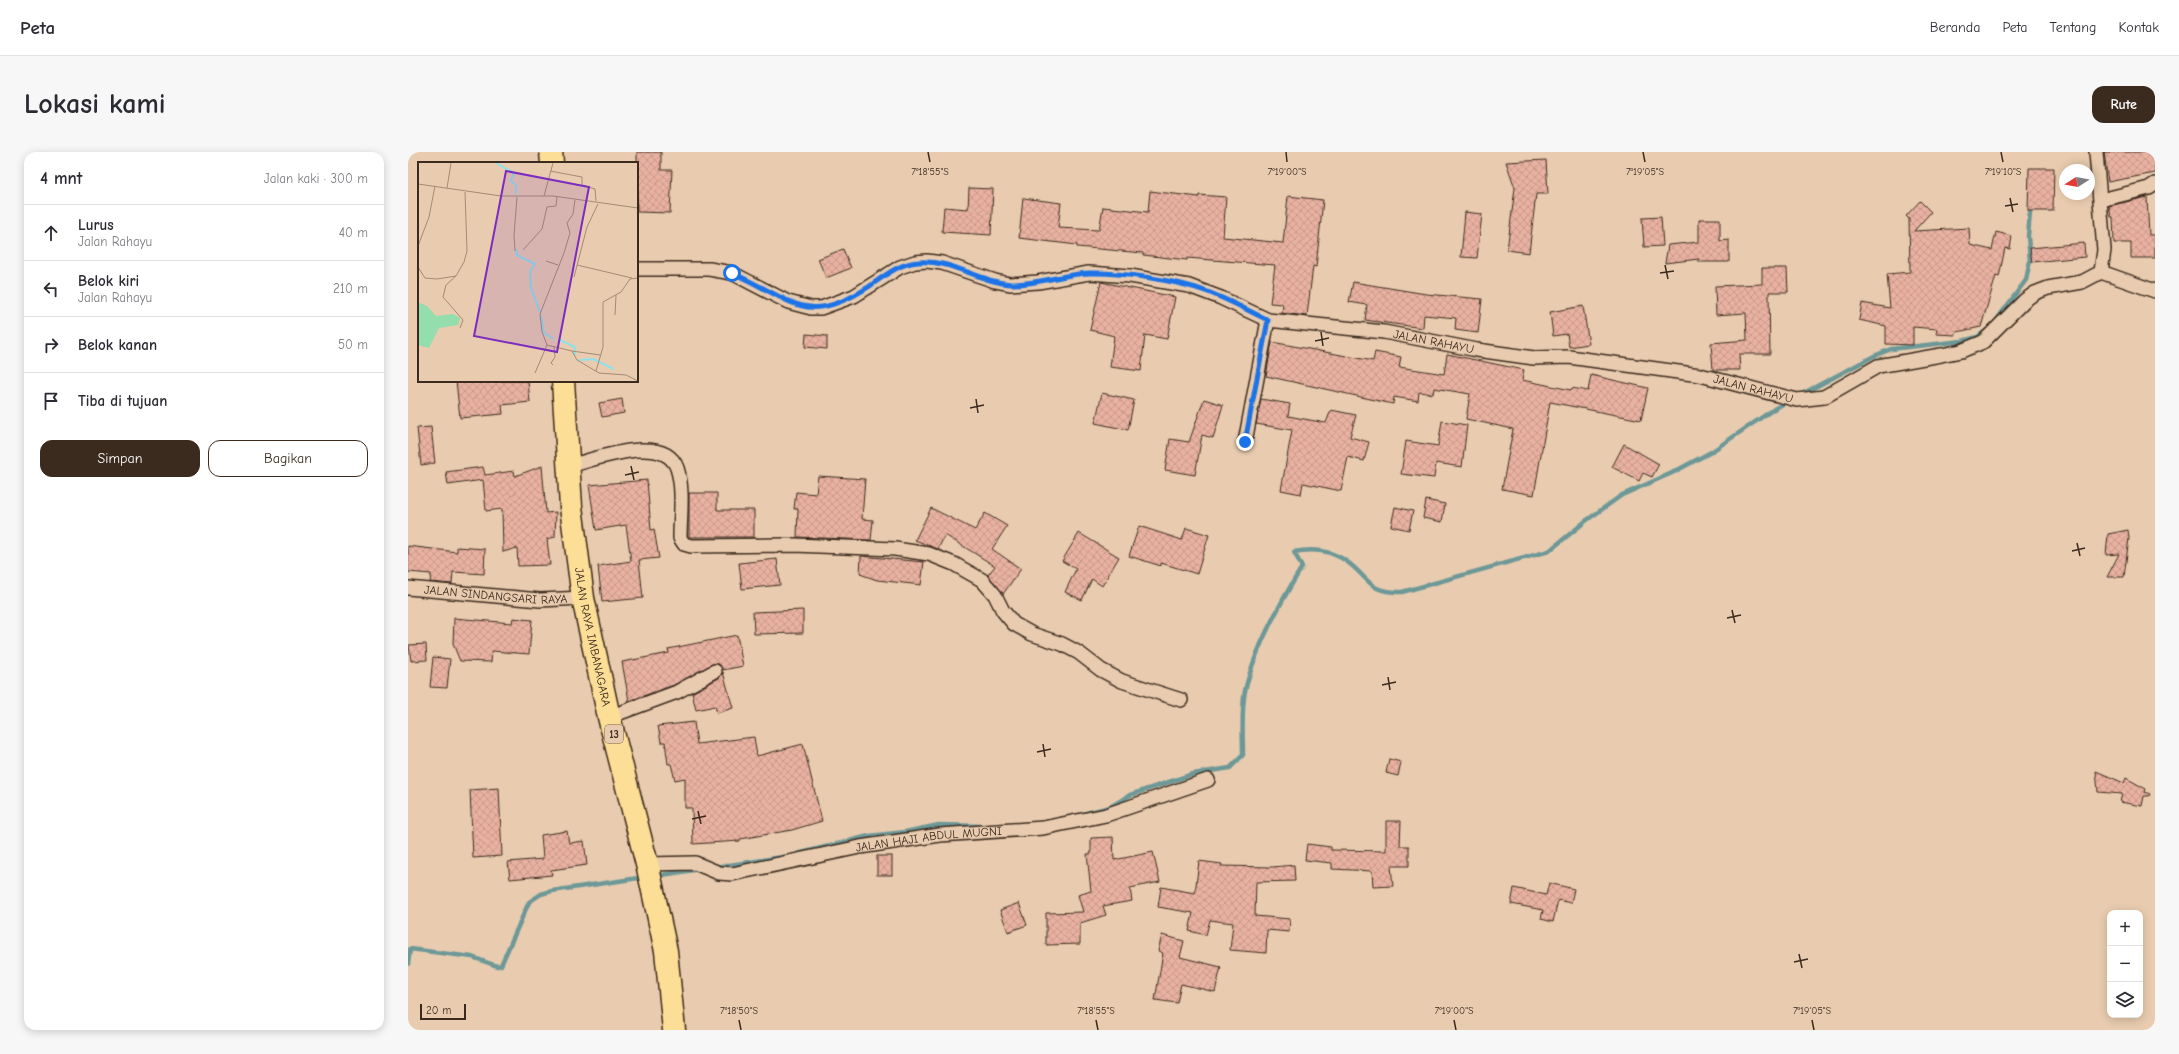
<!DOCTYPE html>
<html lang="id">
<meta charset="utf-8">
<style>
:root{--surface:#fff;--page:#f7f7f7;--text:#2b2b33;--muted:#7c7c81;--line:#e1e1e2;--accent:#3b2a1e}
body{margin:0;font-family:"Comic Neue",sans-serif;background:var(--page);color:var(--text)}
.controls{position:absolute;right:12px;bottom:12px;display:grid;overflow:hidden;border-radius:8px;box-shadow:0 2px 10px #0003}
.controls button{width:36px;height:36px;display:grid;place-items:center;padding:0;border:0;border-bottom:1px solid var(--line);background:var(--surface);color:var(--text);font:20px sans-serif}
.compass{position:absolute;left:1651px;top:12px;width:36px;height:36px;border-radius:50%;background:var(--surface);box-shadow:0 2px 10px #0003;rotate:259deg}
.scale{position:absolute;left:12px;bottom:10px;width:46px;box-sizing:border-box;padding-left:4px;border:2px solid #3b2a1e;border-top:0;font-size:11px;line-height:14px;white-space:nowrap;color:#3b2a1e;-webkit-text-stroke:3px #e9ccaf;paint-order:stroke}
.stop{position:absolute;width:12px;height:12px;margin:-9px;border:3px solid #1a73e8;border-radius:50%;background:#fff}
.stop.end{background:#1a73e8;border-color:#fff;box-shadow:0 1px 4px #0008}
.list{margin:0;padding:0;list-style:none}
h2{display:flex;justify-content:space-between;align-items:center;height:52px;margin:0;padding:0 16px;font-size:17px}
h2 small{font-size:13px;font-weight:400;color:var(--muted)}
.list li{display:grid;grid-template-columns:26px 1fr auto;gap:12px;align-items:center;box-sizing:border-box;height:56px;padding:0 16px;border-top:1px solid var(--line)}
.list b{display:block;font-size:15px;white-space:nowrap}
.list p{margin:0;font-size:13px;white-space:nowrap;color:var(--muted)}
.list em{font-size:13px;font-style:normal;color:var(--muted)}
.actions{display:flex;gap:8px;padding:12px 16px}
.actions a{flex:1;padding:9px 0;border:1px solid var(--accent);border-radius:12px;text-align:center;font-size:14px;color:var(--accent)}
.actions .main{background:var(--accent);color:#fff}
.icon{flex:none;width:22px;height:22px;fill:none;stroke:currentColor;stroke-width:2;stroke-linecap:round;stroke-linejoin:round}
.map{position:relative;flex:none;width:1747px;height:878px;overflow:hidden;border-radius:12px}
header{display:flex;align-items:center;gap:24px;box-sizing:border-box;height:56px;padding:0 20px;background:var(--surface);border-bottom:1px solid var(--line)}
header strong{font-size:19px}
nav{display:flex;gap:22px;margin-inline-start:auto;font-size:14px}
.intro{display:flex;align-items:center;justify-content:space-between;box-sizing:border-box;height:96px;padding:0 24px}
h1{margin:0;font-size:28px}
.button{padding:10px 18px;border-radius:12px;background:var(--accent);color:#fff;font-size:14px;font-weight:700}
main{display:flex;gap:24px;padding:0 24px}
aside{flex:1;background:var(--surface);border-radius:12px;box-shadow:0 2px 10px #0003}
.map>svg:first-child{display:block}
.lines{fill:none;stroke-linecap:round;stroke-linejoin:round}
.stream{stroke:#6d9898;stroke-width:4.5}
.building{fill:url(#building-cross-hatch);stroke:#3b2a1e}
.street-casing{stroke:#3b2a1e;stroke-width:16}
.highway-casing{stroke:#3b2a1e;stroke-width:25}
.street{stroke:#e9ccaf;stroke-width:13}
.highway{stroke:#fdde96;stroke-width:22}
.route{stroke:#1a73e8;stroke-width:5}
.ticks{fill:none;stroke:#3b2a1e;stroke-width:1.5}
.labels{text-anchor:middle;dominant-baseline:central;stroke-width:3;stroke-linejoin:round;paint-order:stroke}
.shield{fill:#e9ccaf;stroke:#6f5b4a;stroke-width:1}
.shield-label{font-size:11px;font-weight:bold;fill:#3b2a1e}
.street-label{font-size:12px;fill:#3b2a1e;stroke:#e9ccaf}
.inset-river{fill:none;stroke:#8fe1e9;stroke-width:2}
.inset-road{fill:none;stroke:#a38b75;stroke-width:1}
.view{fill:#7b2cbf;fill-opacity:0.15;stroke:#7b2cbf;stroke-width:2}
.inset-edge{fill:none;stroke:#3b2a1e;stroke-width:2}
.ticks-label{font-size:10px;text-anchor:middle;fill:#3b2a1e;stroke:#e9ccaf;stroke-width:3;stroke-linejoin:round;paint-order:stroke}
</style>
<header>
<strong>Peta</strong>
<nav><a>Beranda</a><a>Peta</a><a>Tentang</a><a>Kontak</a></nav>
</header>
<div class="intro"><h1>Lokasi kami</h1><a class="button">Rute</a></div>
<main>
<aside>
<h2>4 mnt<small>Jalan kaki · 300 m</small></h2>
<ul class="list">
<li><svg class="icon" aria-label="ahead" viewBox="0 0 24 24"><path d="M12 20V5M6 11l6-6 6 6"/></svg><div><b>Lurus</b><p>Jalan Rahayu</p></div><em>40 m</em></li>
<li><svg class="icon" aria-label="left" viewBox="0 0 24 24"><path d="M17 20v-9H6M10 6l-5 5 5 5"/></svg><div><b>Belok kiri</b><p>Jalan Rahayu</p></div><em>210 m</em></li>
<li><svg class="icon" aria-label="right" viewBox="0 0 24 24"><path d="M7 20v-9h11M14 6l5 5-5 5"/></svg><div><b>Belok kanan</b></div><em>50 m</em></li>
<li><svg class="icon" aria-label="arrive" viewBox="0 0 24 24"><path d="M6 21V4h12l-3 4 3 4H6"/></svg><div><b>Tiba di tujuan</b></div></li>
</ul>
<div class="actions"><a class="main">Simpan</a><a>Bagikan</a></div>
</aside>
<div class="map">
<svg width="1747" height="878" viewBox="0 0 1747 878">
<defs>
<pattern id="building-cross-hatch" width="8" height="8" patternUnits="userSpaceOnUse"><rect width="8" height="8" fill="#e8b1a1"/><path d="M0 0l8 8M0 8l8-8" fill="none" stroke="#c8988a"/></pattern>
</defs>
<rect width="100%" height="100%" fill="#e9ccaf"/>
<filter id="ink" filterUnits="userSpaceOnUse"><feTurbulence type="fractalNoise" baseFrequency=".025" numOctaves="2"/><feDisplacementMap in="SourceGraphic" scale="8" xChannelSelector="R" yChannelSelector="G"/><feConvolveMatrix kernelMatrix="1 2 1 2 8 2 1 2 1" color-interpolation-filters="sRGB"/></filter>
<g filter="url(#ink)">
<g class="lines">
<g class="stream">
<path d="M1587 170 1618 128 1622 109 1620 84 1622 61"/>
<path d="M1392 243 1466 204 1483 197 1554 189 1569 185 1580 177"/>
<path d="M678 661 702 655 722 643 785 622 822 616 835 603C835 582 833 560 837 539 846 498 872 451 894 415L886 400C906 396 926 399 942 412 963 429 962 441 994 440L1141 399 1179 368 1214 343 1264 321 1303 300 1366 257 1380 249"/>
<path d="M389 702 461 684 497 680 531 673 578 674"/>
<path d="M308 715 381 704"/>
<path d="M248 724 292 717"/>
<path d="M0 812 2 797 64 805 89 814 93 813 121 750 133 742 144 739 237 725"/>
</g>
</g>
<g class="building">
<path d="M229 0H253V18H264L262 61 229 60Z"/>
<path d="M1696 0H1747V21L1700 30Z"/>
<path d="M1138 8 1140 42H1128L1121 101 1099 98 1107 36 1098 10Z"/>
<path d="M1621 16H1646L1645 59H1620Z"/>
<path d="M561 36 585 37 583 83 534 80 536 55 560 57Z"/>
<path d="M742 39 791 45V43L818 45 815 85 875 91 880 44 915 48 908 115 905 114 899 164 874 161 875 152 862 151 867 113 779 106V108L735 103V101L669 95V93L611 86 615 46 653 51 650 76 691 78 695 55 740 60Z"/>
<path d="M1739 45 1741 83H1747V106H1723V91H1706L1705 65H1703L1701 54Z"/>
<path d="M1512 49 1523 60 1506 79 1561 76 1562 93 1584 98 1588 80 1604 84 1602 97 1597 96 1591 125 1588 124 1573 175 1549 180 1548 183 1528 182 1529 177 1505 175V193L1478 192V174L1451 168 1454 151 1482 156 1479 122 1502 120 1501 67 1498 64Z"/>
<path d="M1057 60 1074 62 1069 106 1053 105Z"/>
<path d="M1253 65 1255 94 1236 95 1234 66Z"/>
<path d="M1291 67H1312V89L1321 88V110H1291V107L1257 111 1260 93 1291 90Z"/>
<path d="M1676 91 1677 105 1624 110 1622 96Z"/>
<path d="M435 97 443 116 418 126 410 107Z"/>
<path d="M1354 116H1379L1380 140H1361L1362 202H1331L1332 218H1305L1303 191 1339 188 1338 161 1308 163 1307 134 1354 132Z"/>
<path d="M693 130 767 145 759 187 737 183 733 219 702 215 706 184 682 178Z"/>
<path d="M945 130 1018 142 1074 147 1070 181 1047 178 1048 166 1016 163 1015 176 957 168 959 153 941 150Z"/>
<path d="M1175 154 1181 192 1161 195 1159 182 1145 184 1142 160Z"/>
<path d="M398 182 419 184V197L397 195Z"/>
<path d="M864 190 965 209 967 200 993 205 991 215 1036 222 1039 202 1116 218 1114 228 1163 238 1164 236 1180 239 1183 223 1240 236 1233 268 1142 250 1126 343 1094 337 1105 277 1058 267 1062 242 1026 236 1025 242 1011 240 1010 249 986 245 985 252 858 224Z"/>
<path d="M48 229H120L122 250 94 253 95 262 52 266Z"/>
<path d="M694 241 726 248 720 278 687 271Z"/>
<path d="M214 247 216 261 194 265 191 251Z"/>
<path d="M796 247 815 253 805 286 794 283 787 323 757 318 762 287 781 290Z"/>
<path d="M853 247 882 252 880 264 918 271 923 258 948 263 942 285 961 290 956 309 940 305 933 339 895 331 893 342 873 338 884 278 848 272Z"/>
<path d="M1034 269 1059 273 1054 315 1028 311 1026 326 993 322 998 289 1030 294Z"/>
<path d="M23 275 27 311 13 313 9 276Z"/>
<path d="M1216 292 1251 312 1244 325 1235 321 1231 329 1204 315Z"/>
<path d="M134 314 138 361 148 360 147 385 139 387 142 413 110 414 109 396 95 400 94 357 78 359 75 328 40 333 38 320 75 315 77 323 106 319 107 324Z"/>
<path d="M410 324 457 327 454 367 465 368 463 388 389 385 390 357H386L388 340 408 342Z"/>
<path d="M239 328 243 378 246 377 251 406 231 408 235 446 194 450 190 414 223 409 218 373 188 378 181 333Z"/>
<path d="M281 341H309V358H346V385H281Z"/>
<path d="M1018 348 1037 352 1034 370 1015 366Z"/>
<path d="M987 355 1005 359 1001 378 983 374Z"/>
<path d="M523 356 567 378 577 361 599 374 584 397 613 417 595 442 580 423 587 414 537 383 530 397 507 388Z"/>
<path d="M731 374 774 388 778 376 801 383 789 422 753 411V414L721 404Z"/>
<path d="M1720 378 1721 386 1716 425H1699L1711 402 1698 403 1700 382Z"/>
<path d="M671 381 711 405 694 434 684 427 674 448 657 440 668 417 654 409Z"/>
<path d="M0 394 49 400V395L77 397 76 422 45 420 44 432 22 430 23 422 0 420Z"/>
<path d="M453 404 516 410 513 433 469 428 452 422Z"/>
<path d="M369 407 372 433 334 437 331 411Z"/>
<path d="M395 458V481L346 482 345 460Z"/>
<path d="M46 466 104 471 105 466 124 468 121 502 84 499 83 510 52 509 45 492Z"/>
<path d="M329 483 335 514 315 518 311 512H304L266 533 221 549 214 510 261 501 260 497Z"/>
<path d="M18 492 19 508 3 509 1 493Z"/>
<path d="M25 505 42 507 39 536 22 535Z"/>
<path d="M315 520 325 556 309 561 307 554 288 558 284 541 311 526Z"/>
<path d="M286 570 289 592 346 585 349 604 395 592 414 669 384 678 332 687V689L285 692 284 656H277V626L267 628 263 612H260L257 590H253L250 574Z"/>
<path d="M981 607 993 610 990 624 978 621Z"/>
<path d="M1688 619 1716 631 1718 626 1738 637 1737 640 1742 642 1741 644H1736L1734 654 1712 650 1714 642 1690 640Z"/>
<path d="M91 636 94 704 65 706 62 638Z"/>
<path d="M978 669H993L992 694H1001V714H983L985 734 965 735 964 719 924 717V711L897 708 899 692 923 695V698L978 699Z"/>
<path d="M159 679 161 691 176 689 179 713 143 718 144 723 102 727 100 710 135 707 133 683Z"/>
<path d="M705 685 706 708 745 700 752 730 722 736 724 749 695 754 698 763 672 771V792L638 793V761L675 760 670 743 683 739 679 702H683V686Z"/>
<rect x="469" y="704" width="15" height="19"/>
<path d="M791 709 814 712 813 714 865 715 886 713 887 729 848 730 847 764 882 767 881 780 859 778 858 801 822 798 825 771 802 768 798 783 781 779 785 761 750 755 753 735 787 741Z"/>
<path d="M1141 731 1166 737 1163 751 1150 748 1145 770 1133 767 1135 758 1103 752 1106 736 1138 743Z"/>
<path d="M611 751 619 773 600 780 592 758Z"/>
<path d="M754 783 776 789 772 805 813 815 807 840 773 832 769 851 747 848 755 801 750 799Z"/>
</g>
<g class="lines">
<defs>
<g id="street">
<path d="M1693 48 1741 36 1747 32"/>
<path id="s1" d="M229 117H301L324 121 380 150 403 156H413L446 144 492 115 507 110 519 109 534 111 587 129 602 132 630 130 681 121 722 124 781 134 813 146 860 168 976 180 1069 198 1126 206 1161 205 1292 223 1389 248 1416 245 1470 214 1533 203 1553 199 1575 190 1617 148 1627 141 1640 136 1674 130 1693 120 1696 98 1688 0"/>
<path d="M1693 120 1747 139"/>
<path d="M837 290 860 168"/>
<path d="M160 314C187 308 256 280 269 316 276 337 272 364 272 386L276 392 283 394 386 393 487 397 521 402 546 412 574 428 587 443 595 459 606 472 624 482 654 492 671 501 693 518 714 529 773 548"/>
<path id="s2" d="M0 436 132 448 175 446"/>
<path d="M201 565 269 540 307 519"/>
<path id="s3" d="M239 712 287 711 311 721 324 722 452 695 532 683 635 676 698 663 800 628"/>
</g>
<g id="highway">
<path d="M143 0 144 11"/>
<path id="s4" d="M155 229 163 355 175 446 201 565 240 716 258 799 266 878"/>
</g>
</defs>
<use href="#street" class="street-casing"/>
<use href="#highway" class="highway-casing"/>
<use href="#street" class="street"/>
<use href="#highway" class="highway"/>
</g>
</g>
<g class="lines" filter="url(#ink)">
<path class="route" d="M324 121C384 146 396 177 462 134 476 124 492 111 510 110 543 107 571 130 603 132 630 133 654 122 681 121 713 120 767 128 797 139 819 147 839 158 860 168L837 290"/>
</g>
<path class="ticks" d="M520 0 522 10M878 0 879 10M1235 0 1237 10M1593 0 1595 10M1602 46 1605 60M1597 54 1610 52M1257 113 1260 127M1252 121 1266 119M913 180 915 194M907 189 921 186M568 247 570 261M562 256 576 253M223 314 226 328M217 323 231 320M1669 391 1672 404M1664 399 1677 396M1324 458 1327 471M1319 466 1333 463M980 525 982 538M974 533 988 530M635 592 637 605M629 600 643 597M290 659 293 672M284 667 298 664M1391 802 1394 816M1386 810 1400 807M331 868 333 878M688 868 690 878M1046 868 1048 878M1404 868 1406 878"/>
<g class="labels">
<rect class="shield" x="197" y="573" width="18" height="18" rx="3"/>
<g class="shield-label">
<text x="206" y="582">13</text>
</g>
<g class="street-label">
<text stroke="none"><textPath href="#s1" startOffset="830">JALAN RAHAYU</textPath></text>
<text stroke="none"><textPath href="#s1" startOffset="1154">JALAN RAHAYU</textPath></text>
<text stroke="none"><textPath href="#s2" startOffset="88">JALAN SINDANGSARI RAYA</textPath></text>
<text stroke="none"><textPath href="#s4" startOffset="258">JALAN RAYA IMBANAGARA</textPath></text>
<text stroke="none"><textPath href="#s3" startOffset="287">JALAN HAJI ABDUL MUGNI</textPath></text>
</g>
</g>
<g transform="translate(10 10)">
<rect width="220" height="220" fill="#e9ccaf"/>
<path d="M0 140 9 144 18 154 35 152 42 156 40 163 21 166 11 186 0 183Z" fill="#94ddad"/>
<path class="inset-river" d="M78 1 96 11 93 19 98 23V32M98 87 99 93 117 102 112 110 113 126 122 150M123 153 126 171 136 177M142 178 157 185V193M161 198 175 197 196 207"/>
<path class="inset-road" d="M132 9 164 15V23L177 27 178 39M0 22 83 34H135L220 46M29 26 33 1M126 34 135 1M157 38 155 52 149 61 152 71 146 91 122 152 124 170 129 183 154 189 159 198 181 211 208 213 220 219M0 84 11 55 17 24M105 88 124 67 129 45 138 44 139 35M97 89 96 73 99 35M0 97V105L7 116 19 117 38 114 46 100 49 89 47 30M128 99 140 103M159 103 214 116M38 114 28 123 25 135 45 158 42 166M156 115 169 65 180 42M197 153 198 133M154 189 182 193M135 203 133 201 137 195 136 184M178 209 185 185V140L203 130 212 117 220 116M117 211 129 183"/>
<path class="view" d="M88 9 171 25 139 190 56 174Z"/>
<rect width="220" height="220" class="inset-edge"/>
</g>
<g class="ticks-label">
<text x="522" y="23">7°18'55"S</text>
<text x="879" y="23">7°19'00"S</text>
<text x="1237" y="23">7°19'05"S</text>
<text x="1595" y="23">7°19'10"S</text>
<text x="331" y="862">7°18'50"S</text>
<text x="688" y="862">7°18'55"S</text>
<text x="1046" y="862">7°19'00"S</text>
<text x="1404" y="862">7°19'05"S</text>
</g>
</svg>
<div class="controls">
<button>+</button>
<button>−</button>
<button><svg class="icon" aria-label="layers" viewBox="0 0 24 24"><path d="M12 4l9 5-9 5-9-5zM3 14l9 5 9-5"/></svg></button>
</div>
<svg class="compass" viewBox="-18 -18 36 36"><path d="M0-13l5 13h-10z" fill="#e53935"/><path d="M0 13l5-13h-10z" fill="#7c7c81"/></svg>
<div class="scale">20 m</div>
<div class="stop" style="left:324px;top:121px"></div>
<div class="stop end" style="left:837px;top:290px"></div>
</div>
</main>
